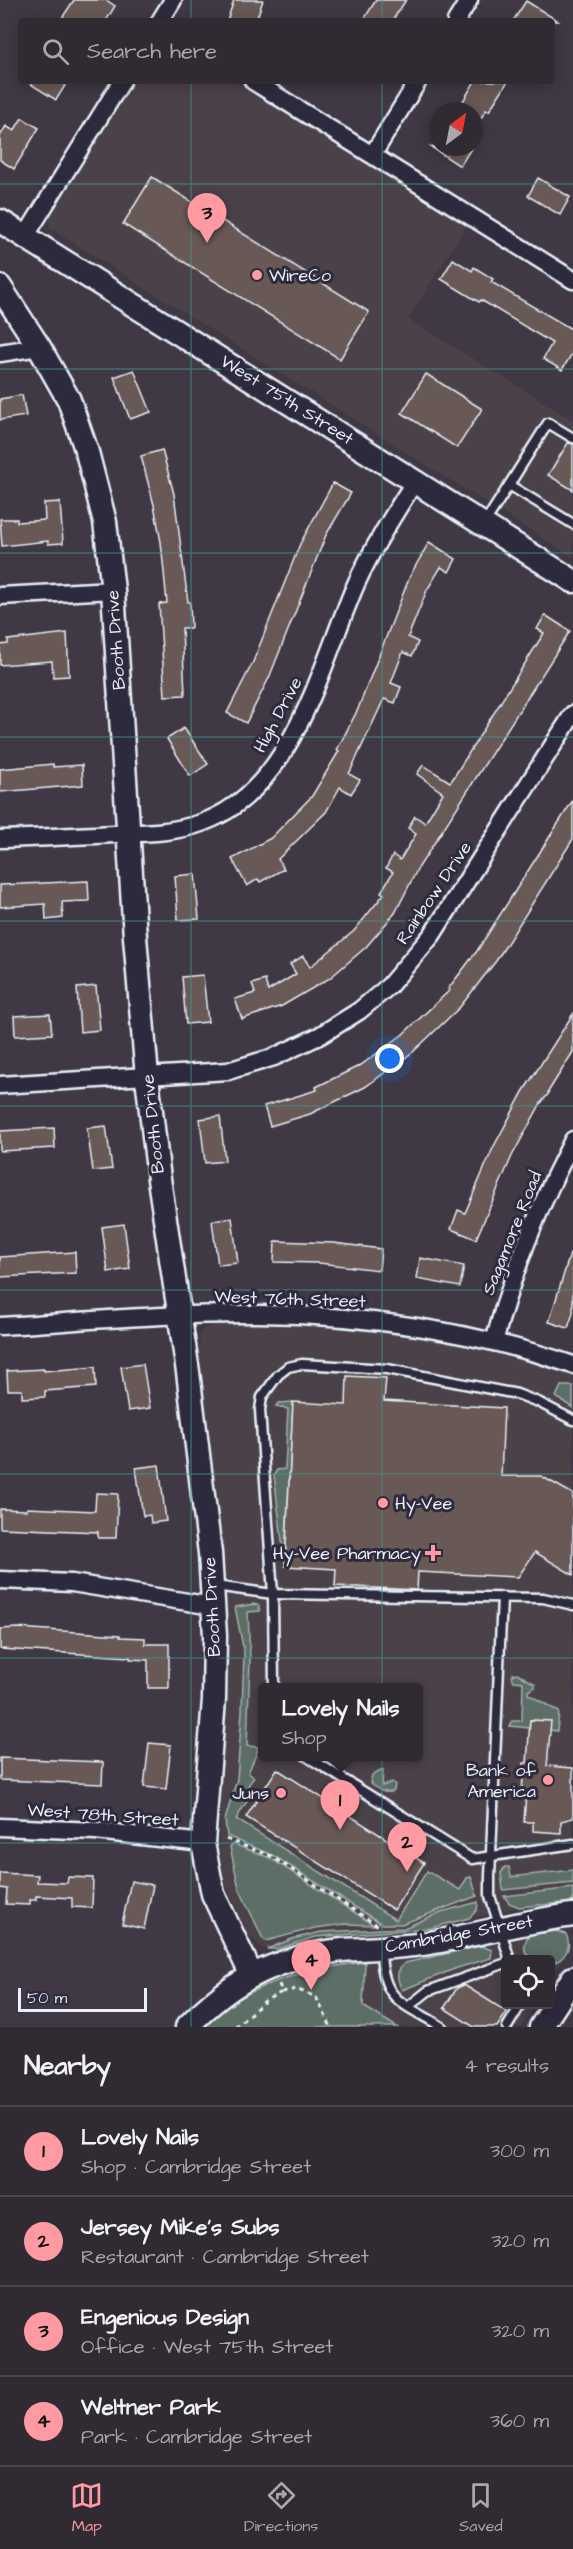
<!DOCTYPE html>
<meta charset="utf-8">
<style>
:root{--surface:#302a33;--page:#38323b;--text:#f1f3f6;--muted:#a8a7ac;--line:#4b464e;--accent:#ff9aa2}
body{margin:0;font-family:"Architects Daughter",sans-serif;background:var(--page);color:var(--text)}
.controls{position:absolute;right:18px;bottom:18px;display:grid;overflow:hidden;border-radius:6px;box-shadow:0 3px 15px #0003}
.controls button{width:54px;height:54px;display:grid;place-items:center;padding:0;border:0;border-bottom:2px solid var(--line);background:var(--surface);color:var(--text);font:30px sans-serif}
.compass{position:absolute;left:429px;top:102px;width:54px;height:54px;border-radius:50%;background:var(--surface);box-shadow:0 3px 15px #0003;rotate:32deg}
.scale{position:absolute;left:18px;bottom:15px;width:129px;box-sizing:border-box;padding-left:6px;border:3px solid #e8f1f8;border-top:0;font-size:16px;line-height:21px;white-space:nowrap;color:#e8f1f8;-webkit-text-stroke:4px #2f2a3d;paint-order:stroke}
.you{position:absolute;left:390px;top:1059px;width:21px;height:21px;margin:-15px;border:4px solid #fff;border-radius:50%;background:#1a73e8;box-shadow:0 0 0 9px #1a73e833}
.badge{display:grid;place-items:center;width:39px;height:39px;border-radius:50%;background:var(--accent);color:#111;font-size:20px;font-weight:700}
.pin{position:absolute;translate:-50% -50px;filter:drop-shadow(0 2px 3px #0008)}
.pin::after{content:'';position:absolute;top:32px;width:21px;height:18px;background:inherit;clip-path:polygon(0 0,100% 0,50% 100%)}
.popup{position:absolute;left:258px;top:1683px;width:165px;height:78px;box-sizing:border-box;display:grid;place-content:center;border-radius:6px;background:var(--surface);filter:drop-shadow(0 2px 4px #0005);font-size:20px;white-space:nowrap;color:var(--muted)}
.popup b{font-size:22px;color:var(--text)}
.popup::after{content:'';position:absolute;left:50%;top:100%;margin-left:-12px;border:12px solid transparent;border-top-color:var(--surface)}
.list{margin:0;padding:0;list-style:none}
h2{display:flex;justify-content:space-between;align-items:center;height:78px;margin:0;padding:0 24px;font-size:26px}
h2 small{font-size:20px;font-weight:400;color:var(--muted)}
.list li{display:grid;grid-template-columns:39px 1fr auto;gap:18px;align-items:center;box-sizing:border-box;height:90px;padding:0 24px;border-top:2px solid var(--line)}
.list b{display:block;font-size:22px;white-space:nowrap}
.list p{margin:0;font-size:20px;white-space:nowrap;color:var(--muted)}
.list em{font-size:20px;font-style:normal;color:var(--muted)}
.icon{flex:none;width:33px;height:33px;fill:none;stroke:currentColor;stroke-width:2;stroke-linecap:round;stroke-linejoin:round}
.map{position:relative;flex:none;width:573px;height:2027px;overflow:hidden}
.search{position:absolute;background:var(--surface);box-shadow:0 3px 15px #0003;left:18px;right:18px;top:18px;height:66px;display:flex;align-items:center;gap:15px;box-sizing:border-box;padding:0 21px;border-radius:6px;color:var(--muted);font-size:22px}
.sheet{height:438px;background:var(--surface)}
nav{display:flex;justify-content:space-around;align-items:center;box-sizing:border-box;height:84px;border-top:2px solid var(--line);background:var(--surface);font-size:16px;color:var(--muted)}
nav a{display:grid;justify-items:center;gap:3px}
nav .on{color:var(--accent)}
.map>svg:first-child{display:block}
.built{fill:#4c4249;fill-rule:evenodd}
.green{fill:#5b6e66;stroke:#a2b0af;stroke-width:1.5}
.building{fill:#685856;stroke:#e8f1f8;stroke-width:1.5}
.lines{fill:none;stroke-linecap:round;stroke-linejoin:round}
.lane-casing{stroke:#e8f1f8;stroke-width:13}
.street-casing{stroke:#e8f1f8;stroke-width:21}
.secondary-casing{stroke:#e8f1f8;stroke-width:27}
.path{stroke:#e8f1f8;stroke-width:3;stroke-dasharray:4.5 4.5;stroke-linecap:butt}
.lane{stroke:#2f2a3d;stroke-width:8}
.street{stroke:#2f2a3d;stroke-width:16}
.secondary{stroke:#2f2a3d;stroke-width:22}
.grid{fill:none;stroke:#459590;stroke-width:1.5;stroke-opacity:0.55}
.poi-dot{fill:#ff9aa2;stroke:#2f2a3d;stroke-width:2}
.labels{text-anchor:middle;dominant-baseline:central;stroke-width:6;stroke-linejoin:round;paint-order:stroke}
.poi-label{font-size:18px;fill:#e8f1f8;stroke:#2f2a3d;text-anchor:end}
.street-label{font-size:18px;fill:#e8f1f8;stroke:#2f2a3d}
</style>
<div class="map">
<svg width="573" height="2027" viewBox="0 0 573 2027">
<rect width="100%" height="100%" fill="#403844"/>
<filter id="ink" filterUnits="userSpaceOnUse"><feTurbulence type="fractalNoise" baseFrequency=".0167" numOctaves="2"/><feDisplacementMap in="SourceGraphic" scale="12" xChannelSelector="R" yChannelSelector="G"/><feConvolveMatrix kernelMatrix="1 2 1 2 8 2 1 2 1" color-interpolation-filters="sRGB"/></filter>
<g filter="url(#ink)">
<g class="built">
<path d="M133 81H234L467 225 408 319 573 420V557L50 228 49 216Z"/>
<path d="M226 1323 329 1326 434 1340 530 1360 573 1376V1902L519 1907 417 1931 316 1937 272 1949 261 1947 249 1936 226 1885 219 1846 222 1779V1543L199 1348 200 1332 209 1326ZM262 1688H418V1756H262Z"/>
<path d="M556 1931 568 1936 570 1947 551 1980 550 1960H506V2004L535 2005 521 2027H397L363 2006 365 1962H392L436 1957Z"/>
</g>
<g class="green">
<path d="M561 1386H573V1408L556 1397Z"/>
<path d="M293 1402 285 1558H284L274 1475 277 1470 285 1469 288 1409 276 1406 279 1403Z"/>
<path d="M256 1604 259 1606 260 1611 248 1612 250 1659 247 1746 257 1747 258 1750 248 1773 254 1777 243 1793 249 1798 236 1819 396 1920 427 1871 460 1890 467 1878 471 1877 477 1896 402 1924H382L274 1856 227 1836 225 1820 237 1779 242 1711 244 1652 235 1607Z"/>
<path d="M517 1673 535 1684V1687L528 1691V1694L559 1712 557 1731 550 1730V1721L530 1720 529 1728 510 1726 512 1721H522L523 1682 514 1681 512 1677 513 1674Z"/>
<path d="M383 1770 382 1786 392 1782 395 1784 394 1791C385 1795 377 1789 370 1783L372 1775Z"/>
<path d="M233 1844 270 1858 374 1925 345 1924 315 1928 266 1941 263 1939 239 1888 230 1847Z"/>
<path d="M505 1867H509L511 1877 573 1870V1883L503 1890 501 1873Z"/>
<path d="M573 1888V1902L519 1907 509 1903 504 1896Z"/>
<path d="M478 1902 477 1910 469 1918 431 1928 316 1937 277 1949H267L292 1939 321 1932 404 1928 441 1912Z"/>
<path d="M556 1931 566 1934C573 1948 564 1960 551 1964L550 1960C536 1960 518 1958 527 1938L533 1934Z"/>
<path d="M481 1946 492 1950 491 1958 457 1968 402 1990C397 1980 395 1971 405 1963Z"/>
<path d="M365 1962 363 2006 397 2027H205C246 1982 307 1969 365 1962Z"/>
</g>
<g class="building">
<path d="M74 0H106L115 6 106 21H60Z"/>
<path d="M234 0H263L256 21H227Z"/>
<path d="M376 0H406L392 21H363Z"/>
<path d="M526 1 558 21H513Z"/>
<path d="M26 81H68L56 100Z"/>
<path d="M475 81H508L489 111 486 110 474 129V111H457Z"/>
<path d="M22 118 39 128 14 169 0 160V136L6 126 14 131Z"/>
<path d="M431 147H472L460 166Z"/>
<path d="M152 177 369 312 340 359 123 224Z"/>
<path d="M538 178 570 197 560 215 528 196Z"/>
<path d="M453 259 472 271 474 267 493 279 491 282 573 330V352L562 370 543 359 552 343 481 300 479 302 441 279Z"/>
<path d="M134 370 151 412 130 419 114 377Z"/>
<path d="M426 374 482 409 457 448 402 413Z"/>
<path d="M22 395 26 416 0 420V399Z"/>
<path d="M568 443 573 444V490L548 475Z"/>
<path d="M162 450 174 494 188 602H190L191 628H182L185 695 165 696 159 604 167 603 161 542 154 505 141 456Z"/>
<path d="M333 483 351 493 326 535 269 678 246 723 227 713 253 662 300 544Z"/>
<path d="M60 502 63 543 48 544V541L2 546 0 519H17V522L45 520 44 503Z"/>
<path d="M429 542 456 559 449 572 441 567 427 590 408 637 418 642 412 656 403 652 391 683 401 687 395 703 384 699 349 774 360 780 351 794 340 787 326 812 278 859 284 869 260 882 258 879 247 886 232 859 271 838 312 796 339 751 337 750 358 709 410 576Z"/>
<path d="M545 615 570 631 417 870 395 913 366 947 330 978 282 1006 242 1019 235 999 255 993 252 984 265 980 268 991 296 974 290 964 303 956 310 967 354 931 384 894 381 892 393 872 386 868 393 855 400 860 416 834 408 828 415 816 425 823 443 793 417 774 423 765 450 782 452 780 544 633 537 629Z"/>
<path d="M67 633 69 676 53 677 52 661 0 665V645L8 644V640Z"/>
<path d="M184 728 208 764 190 776 167 739Z"/>
<path d="M53 764V767L82 765 83 785 0 792V769Z"/>
<path d="M573 800V839L496 961 460 1007 413 1052 365 1087 310 1114 270 1126 264 1106 317 1090 316 1087 361 1065 402 1035 450 990 448 989 477 951Z"/>
<path d="M195 874 199 919 178 920 175 876Z"/>
<path d="M88 881 89 901 62 902 63 918 46 920 45 904 0 907V885Z"/>
<path d="M203 975 208 1022 186 1024 182 977Z"/>
<path d="M96 986 100 1030 80 1032 77 988Z"/>
<path d="M50 1014 52 1034 15 1036 14 1016Z"/>
<path d="M573 1014V1052L548 1092 549 1093 541 1103 512 1156 476 1239 451 1229 458 1210 465 1213 493 1148 523 1092Z"/>
<path d="M220 1116 225 1161 205 1163 200 1119Z"/>
<path d="M106 1126 112 1169 93 1171 87 1128Z"/>
<path d="M54 1128 55 1148 0 1151V1131Z"/>
<path d="M232 1218 238 1263 218 1265 212 1221Z"/>
<path d="M124 1224 130 1269 108 1272 102 1227Z"/>
<path d="M275 1241 334 1243 381 1249 379 1270 319 1263 274 1262Z"/>
<path d="M75 1252 76 1273 0 1277V1257Z"/>
<path d="M570 1254H573V1313L568 1328 549 1322Z"/>
<path d="M420 1258 464 1266 460 1287 417 1279Z"/>
<path d="M143 1364 150 1408 128 1411 121 1367Z"/>
<path d="M95 1367 96 1387 45 1391V1397L22 1398V1390H8L7 1371 44 1369V1371Z"/>
<path d="M347 1376 386 1378 384 1401 504 1408 501 1476H541L573 1494V1575L535 1552 518 1577 418 1572 417 1590 335 1586 336 1569 285 1566 293 1402 346 1405Z"/>
<path d="M159 1465 166 1521 151 1523 150 1515 143 1516 136 1468Z"/>
<path d="M96 1493 118 1494 116 1538H98V1532L0 1528V1509L27 1510V1508L95 1511Z"/>
<path d="M18 1628 120 1635V1637L145 1638V1644H169V1688H148V1660L130 1659V1657L0 1649V1629Z"/>
<path d="M530 1720 551 1721 547 1766 573 1768V1818L561 1821V1833L533 1831V1822H524L526 1792 522 1791 524 1763H527Z"/>
<path d="M149 1743 171 1745 166 1789 144 1787Z"/>
<path d="M0 1758 103 1762 102 1784 0 1780Z"/>
<path d="M277 1769 424 1863 394 1910 246 1817Z"/>
<path d="M0 1873 38 1875 37 1882 67 1883 68 1877 93 1878 92 1908 72 1907V1898L36 1896V1900H30V1905L6 1904 7 1889 0 1888Z"/>
<path d="M131 1881 153 1885 144 1929 122 1924Z"/>
<path d="M464 1985 507 2012 497 2027H474L444 2008 457 1988Z"/>
</g>
<g class="lines">
<defs>
<g id="lane">
<path d="M509 485 548 423 573 438"/>
<path d="M484 524 509 485 573 524"/>
<path d="M215 1586 273 1594 543 1598 573 1605"/>
<path d="M502 1597 490 1877V1896L510 1960"/>
<path d="M274 1688 273 1594 260 1410 262 1397 278 1375 288 1367 302 1364 387 1369 517 1394 538 1402 573 1420"/>
<path d="M306 1756 472 1859 573 1844"/>
<path d="M381 1950C382 2002 402 2002 442 2027"/>
<path d="M409 2006 428 1991 506 1963"/>
<path d="M507 2027 521 2004"/>
</g>
<g id="street">
<path d="M160 21 173 0"/>
<path d="M456 21 469 0"/>
<path d="M253 81 573 280"/>
<path d="M373 154 418 81"/>
<path d="M25 237 122 81"/>
<path d="M0 353 39 347"/>
<path d="M0 596 113 590"/>
<path d="M0 839C38 838 76 836 114 834 141 833 169 833 195 825 293 796 320 666 356 584 373 547 394 514 415 481"/>
<path d="M0 1085 228 1071 274 1057 319 1036 359 1011 389 986 432 935 573 714"/>
<path d="M0 1326C86 1321 173 1313 259 1314 364 1315 474 1331 573 1365"/>
<path d="M494 1342C513 1271 539 1205 573 1140"/>
<path d="M0 1580 72 1583 212 1606"/>
<path d="M0 1827 96 1831 203 1843"/>
</g>
<g id="secondary">
<path d="M0 221 573 581"/>
<path d="M0 287 39 347 69 400 87 452 105 522 113 590 135 937 147 1077 159 1179 188 1372 210 1553 215 1636 214 1699 203 1843 213 1894 251 1974"/>
<path d="M187 2027C233 1979 277 1957 343 1950 372 1948 400 1948 429 1943 478 1935 524 1921 573 1915"/>
<path d="M541 2027 573 1978"/>
</g>
</defs>
<use href="#lane" class="lane-casing"/>
<use href="#street" class="street-casing"/>
<use href="#secondary" class="secondary-casing"/>
<g class="path">
<path d="M226 1839 271 1856 380 1927"/>
<path d="M282 1992 296 1989 316 1997 331 2027"/>
<path d="M235 2027 266 2000 282 1992 279 1984"/>
</g>
<use href="#lane" class="lane"/>
<use href="#street" class="street"/>
<use href="#secondary" class="secondary"/>
</g>
</g>
<path class="grid" d="M191 0V21M382 0V21M191 81V2027M382 81V2027M0 184H573M0 369H573M0 553H573M0 737H573M0 921H573M0 1106H573M0 1290H573M0 1474H573M0 1658H573M0 1843H573"/>
<g class="poi-dot">
<circle cx="257" cy="275" r="6"/>
<circle cx="383" cy="1503" r="6"/>
<path d="M430 1544h6v6h6v6h-6v6h-6v-6h-6v-6h6z"/>
<circle cx="548" cy="1780" r="6"/>
<circle cx="281" cy="1793" r="6"/>
</g>
<g class="labels">
<g class="poi-label">
<text x="269" y="275" text-anchor="start">WireCo</text>
<text x="395" y="1503" text-anchor="start">Hy-Vee</text>
<text x="421" y="1553">Hy-Vee Pharmacy</text>
<text x="536" y="1770">Bank of<tspan x="536" dy="21">America</tspan></text>
<text x="269" y="1793">Juns</text>
</g>
<g class="street-label">
<text transform="translate(287 400) rotate(32)">West 75th Street</text>
<text transform="translate(116 640) rotate(-94)">Booth Drive</text>
<text transform="translate(278 715) rotate(-62)">High Drive</text>
<text transform="translate(434 893) rotate(-56)">Rainbow Drive</text>
<text transform="translate(153 1124) rotate(-96)">Booth Drive</text>
<text transform="translate(512 1233) rotate(-68)">Sagamore Road</text>
<text transform="translate(290 1299) rotate(2)">West 76th Street</text>
<text transform="translate(212 1607) rotate(-93)">Booth Drive</text>
<text transform="translate(103 1815) rotate(4)">West 78th Street</text>
<text transform="translate(459 1934) rotate(-10)">Cambridge Street</text>
</g>
</g>
</svg>
<div class="controls">
<button><svg class="icon" aria-label="locate" viewBox="0 0 24 24"><circle cx="12" cy="12" r="6"/><path d="M12 2v4M12 18v4M2 12h4M18 12h4"/></svg></button>
</div>
<svg class="compass" viewBox="-18 -18 36 36"><path d="M0-13l5 13h-10z" fill="#e53935"/><path d="M0 13l5-13h-10z" fill="#a8a7ac"/></svg>
<div class="scale">50 m</div>
<div class="you"></div>
<div class="pin badge" style="left:340px;top:1830px">1</div>
<div class="popup"><b>Lovely Nails</b>Shop</div>
<div class="pin badge" style="left:407px;top:1872px">2</div>
<div class="pin badge" style="left:207px;top:243px">3</div>
<div class="pin badge" style="left:311px;top:1990px">4</div>
<div class="search"><svg class="icon" aria-label="search" viewBox="0 0 24 24"><circle cx="10" cy="10" r="6"/><path d="M15 15l6 6"/></svg>Search here</div>
</div>
<section class="sheet">
<h2>Nearby<small>4 results</small></h2>
<ul class="list">
<li><span class="badge">1</span><div><b>Lovely Nails</b><p>Shop · Cambridge Street</p></div><em>300 m</em></li>
<li><span class="badge">2</span><div><b>Jersey Mike's Subs</b><p>Restaurant · Cambridge Street</p></div><em>320 m</em></li>
<li><span class="badge">3</span><div><b>Engenious Design</b><p>Office · West 75th Street</p></div><em>320 m</em></li>
<li><span class="badge">4</span><div><b>Weltner Park</b><p>Park · Cambridge Street</p></div><em>360 m</em></li>
</ul>
</section>
<nav>
<a class="on"><svg class="icon" aria-label="map" viewBox="0 0 24 24"><path d="M3 6l6-2 6 2 6-2v14l-6 2-6-2-6 2zM9 4v14M15 6v14"/></svg>Map</a>
<a><svg class="icon" aria-label="directions" viewBox="0 0 24 24"><path d="M12 3l9 9-9 9-9-9zM9 14v-3h6M13 9l2 2-2 2"/></svg>Directions</a>
<a><svg class="icon" aria-label="saved" viewBox="0 0 24 24"><path d="M7 4h10v16l-5-4-5 4z"/></svg>Saved</a>
</nav>
